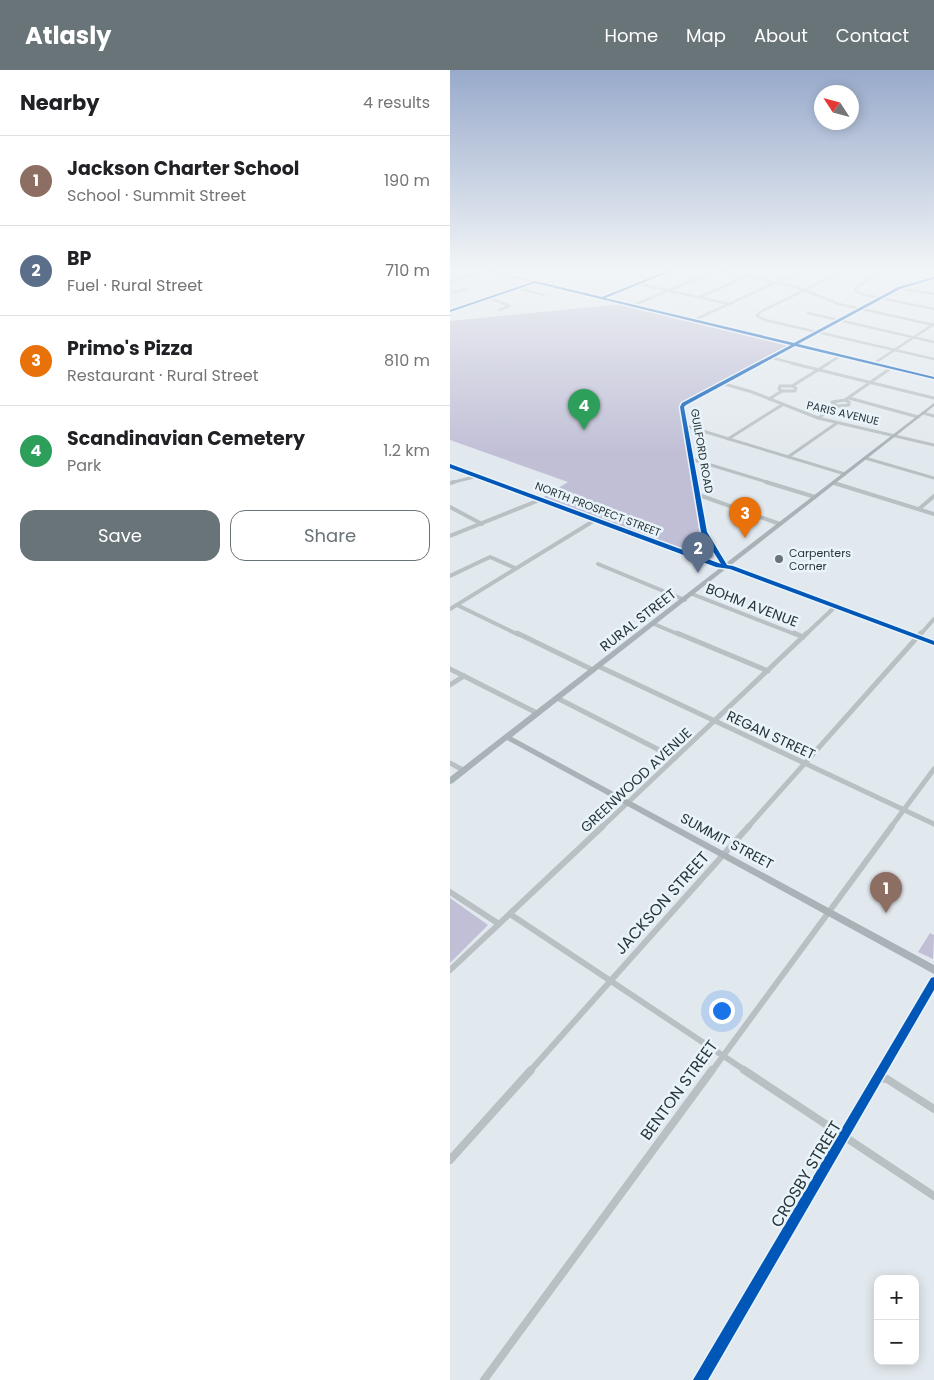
<!DOCTYPE html>
<meta charset="utf-8">
<style>
:root{--surface:#fff;--page:#f2f2f2;--text:#202124;--muted:#757577;--line:#e0e0e0;--accent:#697478}
body{margin:0;font-family:Poppins,sans-serif;background:var(--page);color:var(--text)}
.controls{position:absolute;right:15px;bottom:15px;display:grid;overflow:hidden;border-radius:10px;box-shadow:0 2px 12px #0003}
.controls button{width:45px;height:45px;display:grid;place-items:center;padding:0;border:0;border-bottom:1px solid var(--line);background:var(--surface);color:var(--text);font:25px sans-serif}
.compass{position:absolute;left:364px;top:15px;width:45px;height:45px;border-radius:50%;background:var(--surface);box-shadow:0 2px 12px #0003;rotate:306deg}
.you{position:absolute;left:271px;top:940px;width:18px;height:18px;margin:-12px;border:4px solid #fff;border-radius:50%;background:#1a73e8;box-shadow:0 0 0 8px #1a73e833}
.badge{display:grid;place-items:center;width:32px;height:32px;border-radius:50%;background:var(--accent);color:#fff;font-size:16px;font-weight:700}
.pin{position:absolute;translate:-50% -41px;filter:drop-shadow(0 1px 2px #0008)}
.pin::after{content:'';position:absolute;top:26px;width:18px;height:15px;background:inherit;clip-path:polygon(0 0,100% 0,50% 100%)}
.list{margin:0;padding:0;list-style:none}
h2{display:flex;justify-content:space-between;align-items:center;height:65px;margin:0;padding:0 20px;font-size:21px}
h2 small{font-size:16px;font-weight:400;color:var(--muted)}
.list li{display:grid;grid-template-columns:32px 1fr auto;gap:15px;align-items:center;box-sizing:border-box;height:90px;padding:0 20px;border-top:1px solid var(--line)}
.list b{display:block;font-size:19px;white-space:nowrap}
.list p{margin:0;font-size:16px;white-space:nowrap;color:var(--muted)}
.list em{font-size:16px;font-style:normal;color:var(--muted)}
.actions{display:flex;gap:10px;padding:15px 20px}
.actions a{flex:1;padding:11px 0;border:1px solid var(--accent);border-radius:15px;text-align:center;font-size:18px;color:var(--accent)}
.actions .main{background:var(--accent);color:#fff}
.map{position:relative;flex:none;width:484px;height:1310px;overflow:hidden}
header{display:flex;align-items:center;gap:30px;box-sizing:border-box;height:70px;padding:0 25px;background:var(--accent);color:#fff}
header strong{font-size:24px}
nav{display:flex;gap:28px;margin-inline-start:auto;font-size:18px}
main{display:flex}
aside{flex:1;background:var(--surface)}
.map>svg:first-child{display:block}
.green{fill:#c0bfd6}
.lines{fill:none;stroke-linecap:round;stroke-linejoin:round}
.street-far5{stroke:#b8c0c4;stroke-width:2.5}
.street-far4{stroke:#b8c0c4;stroke-width:3}
.street-far3{stroke:#b8c0c4;stroke-width:4}
.street-far2{stroke:#b8c0c4;stroke-width:5}
.street-far1{stroke:#b8c0c4;stroke-width:6}
.street{stroke:#b8c0c4;stroke-width:8}
.secondary{fill:#a9b2b6;fill-rule:evenodd}
.cycleway-casing{stroke:#e9f3fa;stroke-width:3}
.cycleway{fill:#0057b8;fill-rule:evenodd}
.poi-dot{fill:#697478;stroke:#e9f3fa;stroke-width:2}
.labels{text-anchor:middle;dominant-baseline:central;stroke-width:5;stroke-linejoin:round;paint-order:stroke}
.far-street-label{font-size:11px;fill:#283538;stroke:#e9f3fa}
.far-poi-label{font-size:11px;fill:#283538;stroke:#e9f3fa;text-anchor:start}
.street-label{font-size:14px;fill:#283538;stroke:#e9f3fa}
.near-street-label{font-size:16px;fill:#283538;stroke:#e9f3fa}
</style>
<header>
<strong>Atlasly</strong>
<nav><a>Home</a><a>Map</a><a>About</a><a>Contact</a></nav>
</header>
<main>
<aside>
<h2>Nearby<small>4 results</small></h2>
<ul class="list">
<li><span class="badge" style="background:#8d6e63">1</span><div><b>Jackson Charter School</b><p>School · Summit Street</p></div><em>190 m</em></li>
<li><span class="badge" style="background:#5c6f8a">2</span><div><b>BP</b><p>Fuel · Rural Street</p></div><em>710 m</em></li>
<li><span class="badge" style="background:#e8710a">3</span><div><b>Primo's Pizza</b><p>Restaurant · Rural Street</p></div><em>810 m</em></li>
<li><span class="badge" style="background:#2e9e5b">4</span><div><b>Scandinavian Cemetery</b><p>Park</p></div><em>1.2 km</em></li>
</ul>
<div class="actions"><a class="main">Save</a><a>Share</a></div>
</aside>
<div class="map">
<svg width="484" height="1310" viewBox="0 0 484 1310">
<rect width="100%" height="100%" fill="#e2e9ee"/>
<g class="green">
<path d="M173 234 341 274 230 336 249 458 253 468 265 486 257 490 92 428 118 412 0 370V251Z"/>
<path d="M0 828 38 855 0 893Z"/>
<path d="M480 863 484 865 483 889 468 882Z"/>
</g>
<g class="lines">
<g class="street-far5">
<path d="M263 199 346 217 389 234 484 255"/>
<path d="M397 199 310 242 307 246 315 250 484 289"/>
<path d="M428 199 432 202 406 217 405 220 411 224 484 239"/>
<path d="M0 213 35 200"/>
<path d="M189 214 279 234"/>
<path d="M449 218 484 224"/>
<path d="M71 219 94 225"/>
<path d="M0 223 16 219"/>
<path d="M250 227 313 199"/>
<path d="M40 228 60 236 49 240"/>
<path d="M152 228 225 199"/>
<path d="M182 236 267 200"/>
<path d="M0 241 85 212"/>
<path d="M358 243 484 272"/>
<path d="M244 250 355 199"/>
<path d="M319 287 346 294"/>
<path d="M377 294 390 286"/>
<path d="M423 294 484 254"/>
</g>
<g class="street-far4">
<path d="M341 293 484 328"/>
<path d="M423 294 425 293"/>
<path d="M271 313 302 322 368 348 484 375"/>
<path d="M332 321 329 319 330 316H342L379 293"/>
<path d="M399 328 468 347"/>
<path d="M319 329 332 321H345L346 318 342 316"/>
<path d="M395 330 399 332V335L387 336 382 332Z"/>
<path d="M395 330 441 298"/>
<path d="M473 343 484 346"/>
<path d="M368 348 387 336"/>
<path d="M236 356 395 404"/>
<path d="M278 369 332 335"/>
<path d="M338 387 387 353"/>
<path d="M415 388 484 408"/>
<path d="M241 389 320 413"/>
<path d="M0 413 28 406"/>
</g>
<g class="street-far3">
<path d="M316 412 365 427"/>
<path d="M0 413 4 412"/>
<path d="M384 413 484 444"/>
<path d="M249 425 330 454"/>
<path d="M0 437 32 454"/>
<path d="M469 439 484 426"/>
<path d="M0 466 92 429"/>
<path d="M148 494 235 530"/>
<path d="M0 506 40 487 65 498"/>
<path d="M242 524 347 565"/>
<path d="M7 535 69 565"/>
<path d="M0 539 145 450"/>
<path d="M204 554 230 565"/>
<path d="M355 565 387 535"/>
<path d="M470 565 484 549"/>
</g>
<g class="street-far2">
<path d="M67 563 143 600"/>
<path d="M227 563 318 601"/>
<path d="M344 563 353 567"/>
<path d="M148 596 484 754"/>
<path d="M0 599 87 643"/>
<path d="M0 615 14 606"/>
<path d="M107 628 225 688"/>
<path d="M0 693 13 700"/>
<path d="M152 757 357 563"/>
<path d="M298 757 471 563"/>
<path d="M441 757 484 699"/>
</g>
<g class="street-far1">
<path d="M0 822 49 854"/>
<path d="M60 844 296 1001"/>
<path d="M0 900 153 756"/>
<path d="M80 1001 299 756"/>
<path d="M262 1001 442 756"/>
<path d="M431 1001 484 911"/>
</g>
<g class="street">
<path d="M294 1000 484 1126"/>
<path d="M429 1008 437 1009 484 1039"/>
<path d="M0 1090 81 1000"/>
<path d="M34 1310 262 1000"/>
<path d="M250 1310 432 1000"/>
</g>
<path class="secondary" d="M28 199H35L344 273 448 217 484 207V209L450 219 348 274 484 307V309L345 276 236 335 234 337 257 462 276 493 484 333V336L281 495 484 571V575L277 498 62 667 484 895V904L57 670 3 713 0 714V707L270 498 0 398V394L271 494 251 462 230 337 232 333 341 275Z"/>
<defs>
<g id="cycleway">
<path d="M222 199H227L155 228 344 273 448 217 484 207V209L450 219 348 274 484 307V309L345 276 236 335 234 337 257 462 277 495 283 496 484 571V575L280 499 266 497 0 398V394L271 494 251 462 230 337 232 333 341 275 85 213 0 242V240L85 211 152 227Z"/>
<path d="M484 907V920L258 1310H243L481 908Z"/>
</g>
</defs>
<use href="#cycleway" class="cycleway-casing"/>
<use href="#cycleway" class="cycleway"/>
</g>
<linearGradient id="sky" x2="0" y2="1"><stop stop-color="#98aacb"/><stop offset="0.52" stop-color="#f2f5f7"/><stop offset="1" stop-color="#f2f5f7" stop-opacity="0"/></linearGradient>
<rect width="484" height="383" fill="url(#sky)"/>
<circle class="poi-dot" cx="329" cy="489" r="5"/>
<g class="labels">
<g class="far-street-label">
<text transform="translate(393 343) rotate(13)">PARIS AVENUE</text>
<text transform="translate(252 381) rotate(80)">GUILFORD ROAD</text>
<text transform="translate(148 439) rotate(21)">NORTH PROSPECT STREET</text>
</g>
<g class="far-poi-label">
<text x="339" y="483">Carpenters<tspan x="339" dy="13">Corner</tspan></text>
</g>
<g class="street-label">
<text transform="translate(302 535) rotate(21)">BOHM AVENUE</text>
<text transform="translate(188 550) rotate(-38)">RURAL STREET</text>
<text transform="translate(321 665) rotate(25)">REGAN STREET</text>
<text transform="translate(186 710) rotate(-43)">GREENWOOD AVENUE</text>
<text transform="translate(277 771) rotate(28)">SUMMIT STREET</text>
</g>
<g class="near-street-label">
<text transform="translate(212 833) rotate(-48)">JACKSON STREET</text>
<text transform="translate(229 1020) rotate(-54)">BENTON STREET</text>
<text transform="translate(356 1104) rotate(-59)">CROSBY STREET</text>
</g>
</g>
</svg>
<div class="controls">
<button>+</button>
<button>−</button>
</div>
<svg class="compass" viewBox="-18 -18 36 36"><path d="M0-13l5 13h-10z" fill="#e53935"/><path d="M0 13l5-13h-10z" fill="#757577"/></svg>
<div class="you"></div>
<div class="pin badge" style="left:436px;top:843px;background:#8d6e63">1</div>
<div class="pin badge" style="left:248px;top:503px;background:#5c6f8a">2</div>
<div class="pin badge" style="left:295px;top:468px;background:#e8710a">3</div>
<div class="pin badge" style="left:134px;top:360px;background:#2e9e5b">4</div>
</div>
</main>
